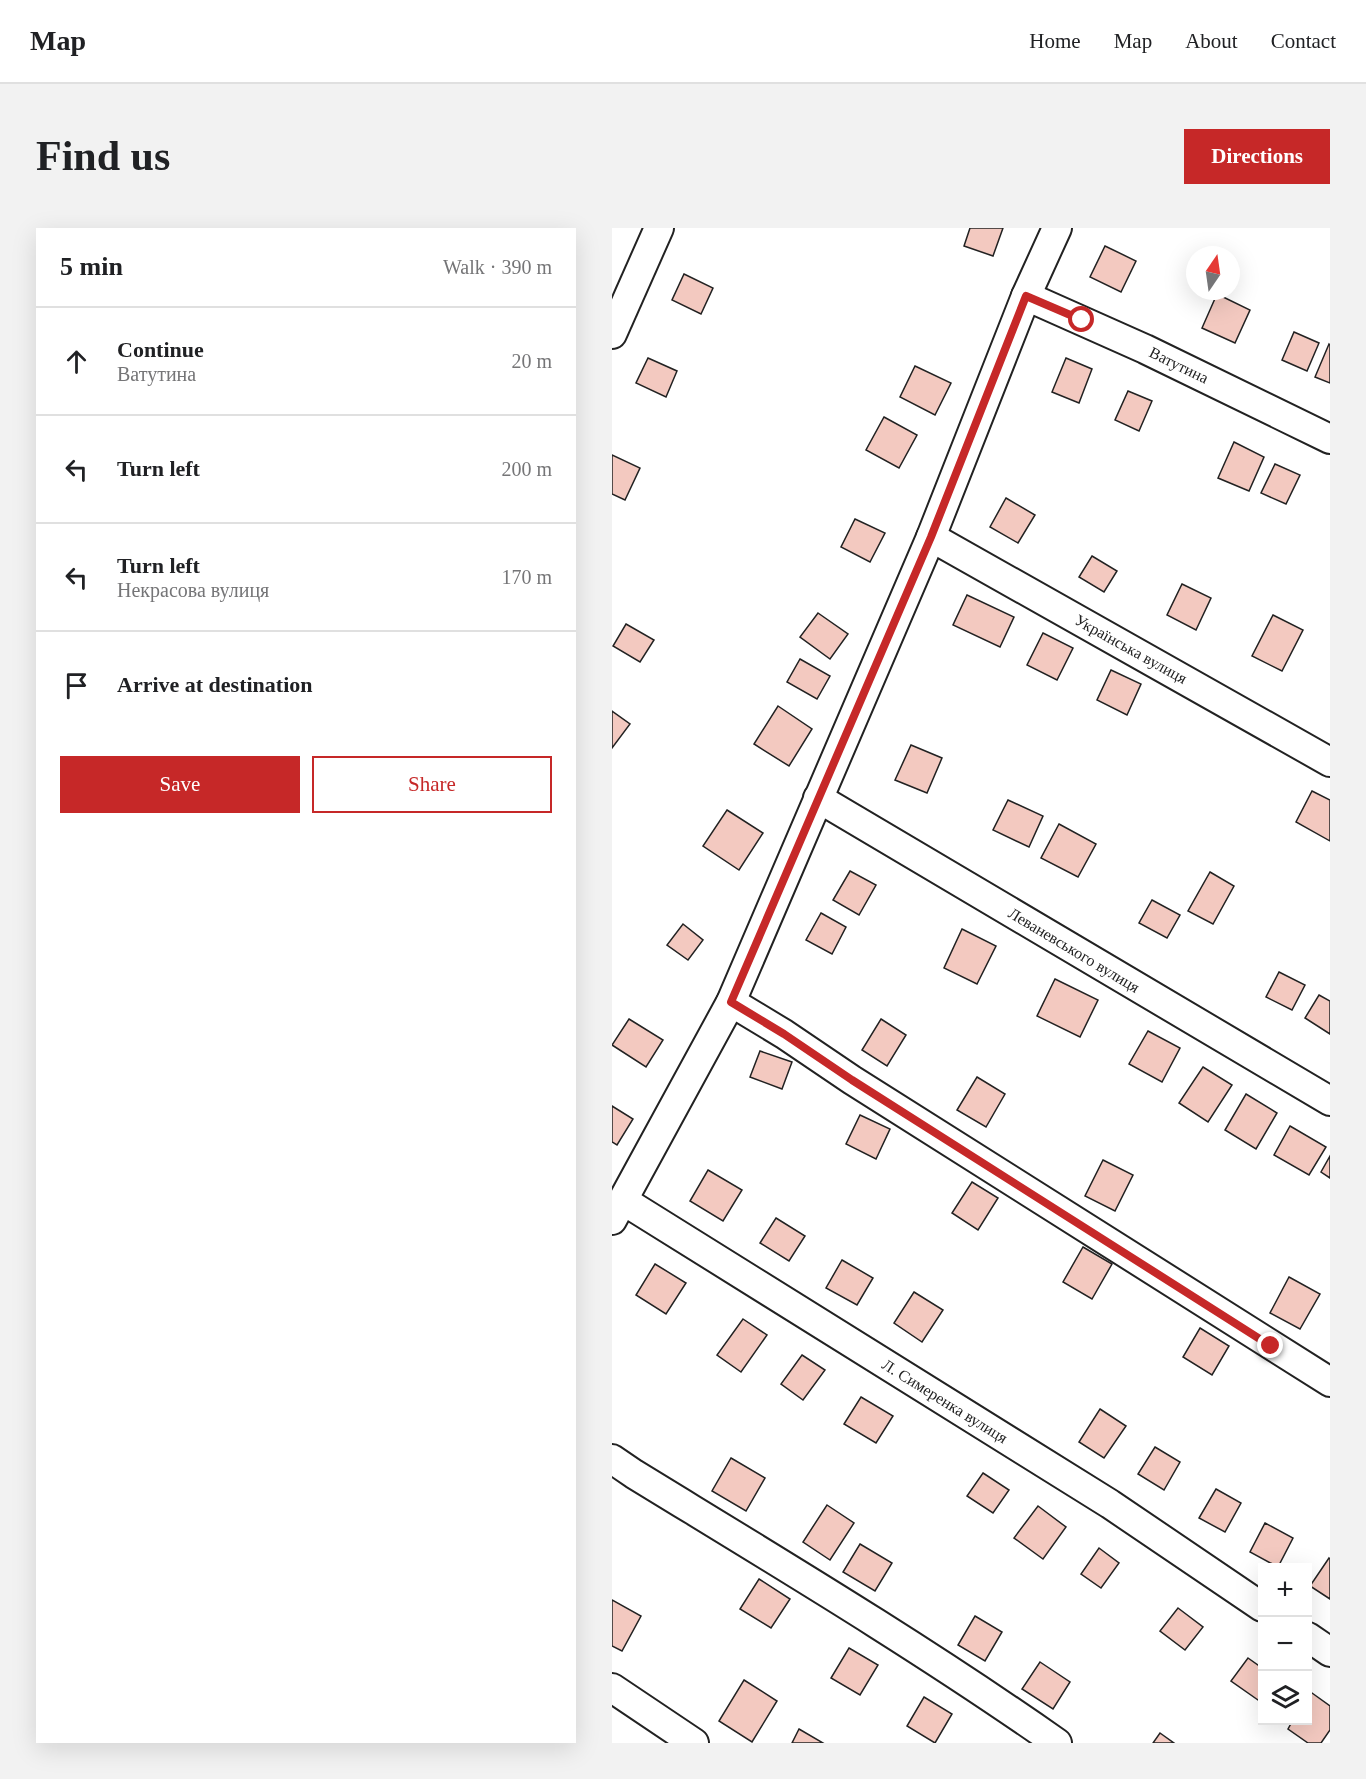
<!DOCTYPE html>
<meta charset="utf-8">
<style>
:root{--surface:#fff;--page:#f2f2f2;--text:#202124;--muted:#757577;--line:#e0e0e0;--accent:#c62828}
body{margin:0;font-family:Georgia,serif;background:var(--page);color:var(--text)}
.controls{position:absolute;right:18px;bottom:18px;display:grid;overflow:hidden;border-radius:0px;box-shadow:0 6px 24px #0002}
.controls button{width:54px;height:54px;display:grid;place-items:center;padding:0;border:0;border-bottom:2px solid var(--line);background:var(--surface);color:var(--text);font:30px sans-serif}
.compass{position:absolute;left:574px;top:18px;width:54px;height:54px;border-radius:50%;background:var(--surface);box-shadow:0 6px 24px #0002;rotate:13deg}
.stop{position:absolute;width:18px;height:18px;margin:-14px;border:4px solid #c62828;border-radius:50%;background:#fff}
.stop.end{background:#c62828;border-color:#fff;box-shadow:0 2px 6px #0008}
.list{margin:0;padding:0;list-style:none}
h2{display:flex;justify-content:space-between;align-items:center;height:78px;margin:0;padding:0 24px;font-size:26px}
h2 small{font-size:20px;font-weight:400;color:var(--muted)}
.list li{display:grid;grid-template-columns:39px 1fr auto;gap:18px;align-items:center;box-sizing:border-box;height:108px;padding:0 24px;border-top:2px solid var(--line)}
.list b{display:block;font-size:22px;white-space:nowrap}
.list p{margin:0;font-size:20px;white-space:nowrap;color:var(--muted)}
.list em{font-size:20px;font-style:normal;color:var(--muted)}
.actions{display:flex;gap:12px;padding:18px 24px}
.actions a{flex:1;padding:14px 0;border:2px solid var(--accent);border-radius:0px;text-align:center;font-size:21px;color:var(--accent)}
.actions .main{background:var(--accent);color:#fff}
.icon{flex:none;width:33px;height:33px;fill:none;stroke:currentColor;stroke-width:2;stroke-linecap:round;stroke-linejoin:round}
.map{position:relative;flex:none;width:718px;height:1515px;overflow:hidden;border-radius:0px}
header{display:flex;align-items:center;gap:36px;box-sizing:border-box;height:84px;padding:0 30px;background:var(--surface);border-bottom:2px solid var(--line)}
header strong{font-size:28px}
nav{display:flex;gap:33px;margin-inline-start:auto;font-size:21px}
.intro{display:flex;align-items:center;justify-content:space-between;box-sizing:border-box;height:144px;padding:0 36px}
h1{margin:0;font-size:42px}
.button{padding:15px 27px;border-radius:0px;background:var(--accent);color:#fff;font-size:21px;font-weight:700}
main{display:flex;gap:36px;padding:0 36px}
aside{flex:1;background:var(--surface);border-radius:0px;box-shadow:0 6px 24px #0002}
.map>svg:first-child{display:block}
.building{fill:#f3c9c0;stroke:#222;stroke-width:1.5}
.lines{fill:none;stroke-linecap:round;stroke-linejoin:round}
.minor-casing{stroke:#222;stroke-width:32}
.minor{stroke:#fff;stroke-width:28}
.route{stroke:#c62828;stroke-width:8}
.labels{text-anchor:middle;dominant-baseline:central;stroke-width:4.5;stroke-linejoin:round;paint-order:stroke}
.street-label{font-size:16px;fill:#222;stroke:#fff}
</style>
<header>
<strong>Map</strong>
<nav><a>Home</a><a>Map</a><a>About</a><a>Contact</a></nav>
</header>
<div class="intro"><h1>Find us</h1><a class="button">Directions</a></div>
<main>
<aside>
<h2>5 min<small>Walk · 390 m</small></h2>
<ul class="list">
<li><svg class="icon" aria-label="ahead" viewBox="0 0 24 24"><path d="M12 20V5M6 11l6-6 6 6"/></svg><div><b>Continue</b><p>Ватутина</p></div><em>20 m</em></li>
<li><svg class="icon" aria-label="left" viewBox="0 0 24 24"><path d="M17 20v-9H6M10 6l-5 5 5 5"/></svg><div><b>Turn left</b></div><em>200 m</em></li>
<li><svg class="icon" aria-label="left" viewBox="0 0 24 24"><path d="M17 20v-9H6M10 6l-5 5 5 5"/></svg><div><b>Turn left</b><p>Некрасова вулиця</p></div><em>170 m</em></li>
<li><svg class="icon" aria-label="arrive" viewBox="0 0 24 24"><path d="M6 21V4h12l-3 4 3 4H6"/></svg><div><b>Arrive at destination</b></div></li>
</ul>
<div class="actions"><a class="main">Save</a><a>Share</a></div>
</aside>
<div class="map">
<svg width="718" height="1515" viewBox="0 0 718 1515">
<rect width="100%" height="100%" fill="#fff"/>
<g class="building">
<path d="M358 0H391L381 28 352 18Z"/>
<path d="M493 18 524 33 509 64 478 49Z"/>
<path d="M72 46 101 60 89 86 60 72Z"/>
<path d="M605 66 638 82 623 115 590 100Z"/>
<path d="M682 104 707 115 695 143 670 132Z"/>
<path d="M717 116 718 117V155L703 149Z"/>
<path d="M36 130 65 143 54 169 24 155Z"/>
<path d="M454 130 480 141 467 175 440 164Z"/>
<path d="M303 138 339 155 323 187 288 169Z"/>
<path d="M516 163 540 173 527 203 503 192Z"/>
<path d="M272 189 305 207 287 240 254 222Z"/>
<path d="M622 214 652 229 637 263 606 250Z"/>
<path d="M0 227 28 240 13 272 0 266Z"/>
<path d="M663 236 688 247 674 276 649 265Z"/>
<path d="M394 270 423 287 406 315 378 299Z"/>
<path d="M243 291 273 305 258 334 229 319Z"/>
<path d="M480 328 505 343 492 364 467 349Z"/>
<path d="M570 356 599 370 584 402 555 387Z"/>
<path d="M355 367 402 389 388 419 341 397Z"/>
<path d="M206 385 236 406 218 431 188 409Z"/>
<path d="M661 387 691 402 670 443 640 428Z"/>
<path d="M14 396 42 412 28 434 1 418Z"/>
<path d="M431 405 461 420 445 452 415 437Z"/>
<path d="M188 431 218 448 205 471 175 454Z"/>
<path d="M499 442 529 456 515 487 485 472Z"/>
<path d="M166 478 200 501 177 538 142 516Z"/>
<path d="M0 483 18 496 0 520Z"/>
<path d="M299 517 330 530 315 565 283 552Z"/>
<path d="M700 563 718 572V613L684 594Z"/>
<path d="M396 572 431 588 417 619 381 602Z"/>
<path d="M115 582 151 605 127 642 91 618Z"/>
<path d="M447 596 484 616 466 649 429 630Z"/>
<path d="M238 643 264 657 247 687 221 672Z"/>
<path d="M598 644 622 658 601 696 576 683Z"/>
<path d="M540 672 568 687 555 710 527 695Z"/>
<path d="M209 685 234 699 220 726 194 712Z"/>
<path d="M71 696 91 712 76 732 55 717Z"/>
<path d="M350 701 384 718 365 756 332 740Z"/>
<path d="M667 744 693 757 680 782 654 769Z"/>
<path d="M443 751 486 772 468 809 425 788Z"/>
<path d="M707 767 718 773V806L693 790Z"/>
<path d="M17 791 51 812 34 839 0 817Z"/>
<path d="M269 791 294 807 275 838 250 822Z"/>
<path d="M536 803 568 820 550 854 517 836Z"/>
<path d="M148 823 180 834 170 861 138 849Z"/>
<path d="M591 839 620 857 596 894 567 875Z"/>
<path d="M365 849 393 866 374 899 345 882Z"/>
<path d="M634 866 665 885 644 921 613 902Z"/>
<path d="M0 878 21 891 5 917 0 914Z"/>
<path d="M248 887 278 901 264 931 234 916Z"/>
<path d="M678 898 714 919 697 947 662 927Z"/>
<path d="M718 928V950L709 944Z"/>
<path d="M491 932 521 947 503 983 473 968Z"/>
<path d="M96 942 130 962 111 993 78 973Z"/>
<path d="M360 954 386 970 366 1002 340 985Z"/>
<path d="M164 990 193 1008 177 1033 148 1015Z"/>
<path d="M471 1019 500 1036 480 1071 451 1054Z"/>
<path d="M230 1032 261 1050 245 1077 214 1060Z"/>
<path d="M43 1036 74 1055 54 1086 24 1067Z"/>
<path d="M677 1049 708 1066 688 1101 658 1085Z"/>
<path d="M302 1064 331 1082 310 1114 282 1095Z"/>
<path d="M131 1091 155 1107 129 1144 105 1127Z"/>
<path d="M588 1100 617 1118 600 1147 571 1129Z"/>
<path d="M190 1127 213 1142 191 1172 169 1156Z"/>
<path d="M249 1169 281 1188 264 1215 232 1196Z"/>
<path d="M488 1181 514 1198 492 1230 467 1214Z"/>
<path d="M543 1219 568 1234 552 1262 526 1246Z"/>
<path d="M119 1230 153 1250 134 1283 100 1263Z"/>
<path d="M371 1245 397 1262 381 1285 355 1268Z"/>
<path d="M604 1261 629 1275 613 1304 587 1290Z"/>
<path d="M215 1277 242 1295 218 1332 191 1314Z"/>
<path d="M426 1278 454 1299 431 1331 402 1310Z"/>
<path d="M653 1295 681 1310 666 1339 638 1324Z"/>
<path d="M248 1316 280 1335 263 1363 231 1344Z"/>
<path d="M487 1320 507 1335 489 1360 469 1346Z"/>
<path d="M717 1330 718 1331V1371L698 1358Z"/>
<path d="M147 1351 178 1371 159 1400 128 1381Z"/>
<path d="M0 1372 29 1388 10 1423 0 1418Z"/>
<path d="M566 1380 591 1399 573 1422 548 1403Z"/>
<path d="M363 1388 390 1404 373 1433 346 1417Z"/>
<path d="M237 1420 266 1437 248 1467 219 1450Z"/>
<path d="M636 1430 650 1440V1465L646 1472 619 1453Z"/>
<path d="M428 1434 458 1454 441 1481 410 1461Z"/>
<path d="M132 1452 165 1473 140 1514 107 1493Z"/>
<path d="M700 1465 718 1478V1502L709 1515H696L676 1501 681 1492H696V1472Z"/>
<path d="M312 1469 340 1486 323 1515 295 1498Z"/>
<path d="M187 1501 211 1515H180Z"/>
<path d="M548 1505 562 1515H541Z"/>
</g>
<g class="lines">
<defs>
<g id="minor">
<path d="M414 68 533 121 718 211"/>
<path d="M0 106 47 0"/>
<path d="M319 309 718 534"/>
<path d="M206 570 718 873"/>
<path d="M119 774 172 806 240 852 718 1154"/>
<path d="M12 973 498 1276 650 1379"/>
<path d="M0 992 119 774 319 309 414 68 445 0"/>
<path d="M0 1231 22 1246C164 1333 308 1419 445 1515"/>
<path d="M696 1409 718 1424"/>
<path d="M0 1460 82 1515"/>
</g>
</defs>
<use href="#minor" class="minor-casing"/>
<use href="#minor" class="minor"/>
</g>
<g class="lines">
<path class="route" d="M470 92 414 68 319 309 119 774 172 806 240 852 659 1118"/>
</g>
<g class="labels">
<g class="street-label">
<text transform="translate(567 137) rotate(26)">Ватутина</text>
<text transform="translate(519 421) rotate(29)">Українська вулиця</text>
<text transform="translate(462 722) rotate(31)">Леваневського вулиця</text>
<text transform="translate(333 1173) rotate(32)">Л. Симеренка вулиця</text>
</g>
</g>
</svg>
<div class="controls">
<button>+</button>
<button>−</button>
<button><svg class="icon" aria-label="layers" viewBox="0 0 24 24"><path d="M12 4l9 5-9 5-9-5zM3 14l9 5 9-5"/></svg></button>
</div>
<svg class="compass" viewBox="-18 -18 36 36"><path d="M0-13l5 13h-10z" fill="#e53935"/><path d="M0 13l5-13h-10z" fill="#757577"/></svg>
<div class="stop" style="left:470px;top:92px"></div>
<div class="stop end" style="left:659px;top:1118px"></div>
</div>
</main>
